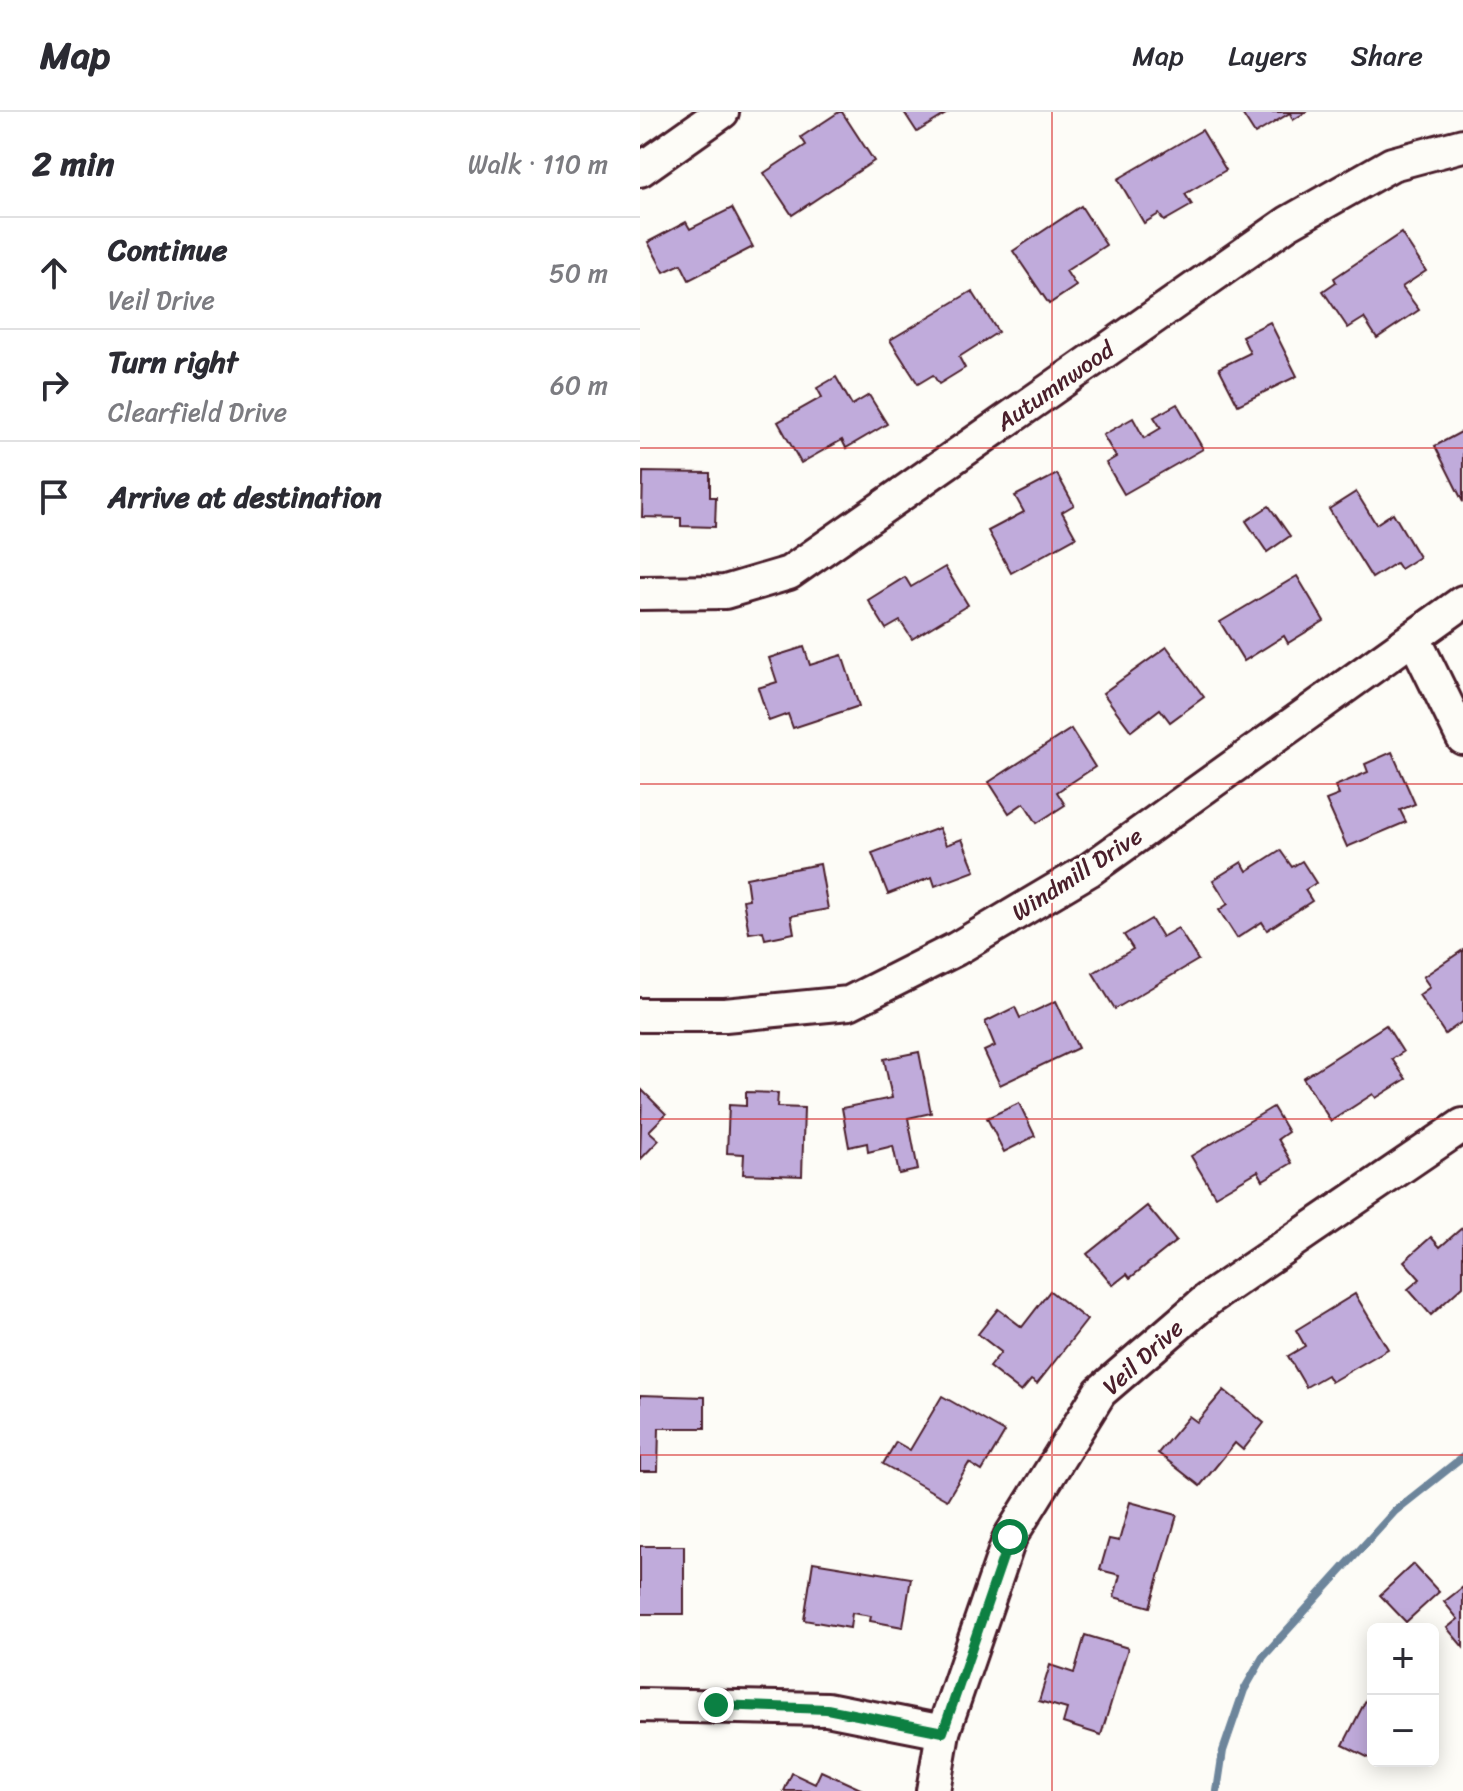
<!DOCTYPE html>
<meta charset="utf-8">
<style>
:root{--surface:#fff;--page:#f7f7f7;--text:#2b2b33;--muted:#7c7c81;--line:#e1e1e2}
body{margin:0;font-family:Sriracha,sans-serif;background:var(--page);color:var(--text)}
.controls{position:absolute;right:24px;bottom:24px;display:grid;overflow:hidden;border-radius:12px;box-shadow:0 4px 20px #0003}
.controls button{width:72px;height:72px;display:grid;place-items:center;padding:0;border:0;border-bottom:2px solid var(--line);background:var(--surface);color:var(--text);font:40px sans-serif}
.stop{position:absolute;width:24px;height:24px;margin:-18px;border:6px solid #0b8043;border-radius:50%;background:#fff}
.stop.end{background:#0b8043;border-color:#fff;box-shadow:0 2px 8px #0008}
.list{margin:0;padding:0;list-style:none}
h2{display:flex;justify-content:space-between;align-items:center;height:104px;margin:0;padding:0 32px;font-size:34px}
h2 small{font-size:26px;font-weight:400;color:var(--muted)}
.list li{display:grid;grid-template-columns:52px 1fr auto;gap:24px;align-items:center;box-sizing:border-box;height:112px;padding:0 32px;border-top:2px solid var(--line)}
.list b{display:block;font-size:30px;white-space:nowrap}
.list p{margin:0;font-size:26px;white-space:nowrap;color:var(--muted)}
.list em{font-size:26px;font-style:normal;color:var(--muted)}
.icon{flex:none;width:44px;height:44px;fill:none;stroke:currentColor;stroke-width:2;stroke-linecap:round;stroke-linejoin:round}
.map{position:relative;flex:none;width:823px;height:1679px;overflow:hidden}
header{display:flex;align-items:center;gap:48px;box-sizing:border-box;height:112px;padding:0 40px;background:var(--surface);border-bottom:2px solid var(--line)}
header strong{font-size:38px}
nav{display:flex;gap:44px;margin-inline-start:auto;font-size:28px}
main{display:flex}
aside{flex:1;background:var(--surface)}
.map>svg:first-child{display:block}
.lines{fill:none;stroke-linecap:round;stroke-linejoin:round}
.stream{stroke:#6d859b;stroke-width:8}
.building{fill:#c0abdb;stroke:#4a1f2b;stroke-width:2}
.minor-casing{stroke:#4a1f2b;stroke-width:38}
.minor{stroke:#fdfcf7;stroke-width:32}
.route{stroke:#0b8043;stroke-width:10}
.grid{fill:none;stroke:#d62828;stroke-width:2;stroke-opacity:0.55}
.labels{text-anchor:middle;dominant-baseline:central;stroke-width:6;stroke-linejoin:round;paint-order:stroke}
.street-label{font-size:24px;fill:#4a1f2b;stroke:#fdfcf7}
</style>
<header>
<strong>Map</strong>
<nav><a>Map</a><a>Layers</a><a>Share</a></nav>
</header>
<main>
<aside>
<h2>2 min<small>Walk · 110 m</small></h2>
<ul class="list">
<li><svg class="icon" aria-label="ahead" viewBox="0 0 24 24"><path d="M12 20V5M6 11l6-6 6 6"/></svg><div><b>Continue</b><p>Veil Drive</p></div><em>50 m</em></li>
<li><svg class="icon" aria-label="right" viewBox="0 0 24 24"><path d="M7 20v-9h11M14 6l5 5-5 5"/></svg><div><b>Turn right</b><p>Clearfield Drive</p></div><em>60 m</em></li>
<li><svg class="icon" aria-label="arrive" viewBox="0 0 24 24"><path d="M6 21V4h12l-3 4 3 4H6"/></svg><div><b>Arrive at destination</b></div></li>
</ul>
</aside>
<div class="map">
<svg width="823" height="1679" viewBox="0 0 823 1679">
<rect width="100%" height="100%" fill="#fdfcf7"/>
<filter id="ink" filterUnits="userSpaceOnUse"><feTurbulence type="fractalNoise" baseFrequency=".0125" numOctaves="2"/><feDisplacementMap in="SourceGraphic" scale="16" xChannelSelector="R" yChannelSelector="G"/><feConvolveMatrix kernelMatrix="1 2 1 2 8 2 1 2 1" color-interpolation-filters="sRGB"/></filter>
<g filter="url(#ink)">
<g class="lines">
<path class="stream" d="M577 1679 583 1639 604 1578 623 1545 755 1399 823 1345"/>
</g>
<g class="building">
<path d="M199 0H202L234 49 152 103 124 61 166 33 161 25Z"/>
<path d="M264 0H309L277 20Z"/>
<path d="M601 0H666L653 8 650 1 615 22Z"/>
<path d="M562 18 586 58 545 82 552 93 524 109 519 102 504 111 478 67Z"/>
<path d="M441 94 466 133 426 159 436 174 409 192 373 139Z"/>
<path d="M92 96 113 135 49 168 41 152 24 160 8 130 46 110 50 117Z"/>
<path d="M761 121 786 159 762 175 779 198 737 226 724 206 708 216 683 179 696 170 694 166Z"/>
<path d="M332 179 358 220 319 245 325 256 299 272 293 263 278 272 250 228Z"/>
<path d="M630 210 657 264 598 293 579 256 610 241 602 224Z"/>
<path d="M196 265 212 293 229 283 247 312 206 336 202 328 161 351 138 310 182 285 177 276Z"/>
<path d="M537 292 563 337 484 382 466 351 476 345 463 323 493 306 504 326 521 316 514 305Z"/>
<path d="M823 319V390L795 334Z"/>
<path d="M3 360 70 361V385H76L75 415 41 414V406L2 405Z"/>
<path d="M417 362 434 393 422 400 436 425 371 461 348 419 384 400 375 384Z"/>
<path d="M716 380 736 412 753 401 779 445 760 457 756 451 732 466 689 397Z"/>
<path d="M629 394 650 424 627 440 606 409Z"/>
<path d="M305 455 328 493 272 527 260 509 246 517 228 488 265 465 271 475Z"/>
<path d="M657 464 684 509 648 531 644 524 604 549 580 510Z"/>
<path d="M164 535 170 553 202 543 219 594 153 616 148 602 129 609 118 576 137 570 129 546Z"/>
<path d="M527 535 564 585 530 610 520 597 491 619 463 581Z"/>
<path d="M431 617 455 655 417 680 425 693 397 711 384 691 369 701 349 670Z"/>
<path d="M752 640 775 692 760 698 766 710 707 735 686 688 699 683 695 674 728 660 725 652Z"/>
<path d="M299 716 306 733 322 727 335 759 295 774 292 765 248 782 232 741Z"/>
<path d="M640 738 652 755 662 749 676 771 665 778 672 789 627 818 622 810 597 826 579 798 588 792 573 768 602 750 607 759Z"/>
<path d="M180 752 188 797 151 804 154 821 125 827 123 819 109 821 103 788 109 787 106 766Z"/>
<path d="M511 807 522 825 538 816 558 848 475 897 453 861 493 837 484 823Z"/>
<path d="M823 838V909L805 922 779 883 790 875 783 865Z"/>
<path d="M416 889 438 936 360 973 344 939 355 934 345 910 375 895 380 906Z"/>
<path d="M746 913 763 940 752 947 766 967 736 986 733 982 691 1009 663 966Z"/>
<path d="M279 940 291 1001 268 1006 278 1058 259 1062 253 1034 228 1040 227 1031 209 1035 202 996 252 986 244 947Z"/>
<path d="M2 978 26 1002 9 1019 19 1028 0 1048Z"/>
<path d="M106 980 138 981 137 995 164 996 162 1064 103 1062 104 1042 87 1041 89 993 106 994Z"/>
<path d="M379 991 395 1024 364 1040 347 1006Z"/>
<path d="M633 995 648 1020 638 1027 652 1051 623 1068 618 1059 575 1084 551 1044Z"/>
<path d="M507 1094 536 1129 490 1166 487 1162 473 1173 447 1142Z"/>
<path d="M823 1115V1174L791 1203 768 1177 780 1167 764 1149 791 1125 800 1135Z"/>
<path d="M410 1179 447 1208 397 1272 391 1268 381 1280 349 1255 361 1240 338 1222 358 1197 382 1215Z"/>
<path d="M715 1182 748 1237 691 1270 687 1263 666 1275 648 1244 665 1234 656 1218Z"/>
<path d="M584 1278 624 1311 603 1338 595 1331 560 1374 518 1341 549 1304 557 1310Z"/>
<path d="M0 1283 65 1285V1316H19L18 1359H0Z"/>
<path d="M302 1284 365 1320 342 1359 329 1351 307 1388 243 1352 256 1330 270 1338Z"/>
<path d="M490 1390 537 1403 510 1495 474 1485 480 1463 460 1458 469 1427 479 1429Z"/>
<rect x="0" y="1434" width="44" height="68"/>
<path d="M173 1450 271 1466 263 1515 230 1509 231 1504 212 1501 210 1516 164 1508Z"/>
<path d="M773 1452 799 1480 766 1510 740 1483Z"/>
<path d="M823 1475V1535L807 1516 818 1507 804 1490Z"/>
<path d="M445 1523 488 1536 461 1623 423 1611 427 1597 399 1589 410 1553 434 1561Z"/>
<path d="M733 1574V1648L703 1633Z"/>
<path d="M181 1659 225 1679H144L152 1661 175 1672Z"/>
</g>
<g class="lines">
<defs>
<g id="minor">
<path d="M0 58 82 0"/>
<path d="M0 481 85 480 149 461 648 111 752 52 823 33"/>
<path d="M774 526 823 626"/>
<path d="M0 903H85L209 891 316 837 449 758 823 490"/>
<path d="M0 1593 187 1597 303 1620"/>
<path d="M293 1679 303 1620 370 1425 460 1280 568 1187 823 1013"/>
</g>
</defs>
<use href="#minor" class="minor-casing"/>
<use href="#minor" class="minor"/>
</g>
</g>
<g class="lines" filter="url(#ink)">
<path class="route" d="M76 1593 187 1597 303 1620 370 1425"/>
</g>
<path class="grid" d="M412 0V1679M0 336H823M0 672H823M0 1007H823M0 1343H823"/>
<g class="labels">
<g class="street-label">
<text transform="translate(415 274) rotate(-35)">Autumnwood</text>
<text transform="translate(437 762) rotate(-33)">Windmill Drive</text>
<text transform="translate(503 1245) rotate(-42)">Veil Drive</text>
</g>
</g>
</svg>
<div class="controls">
<button>+</button>
<button>−</button>
</div>
<div class="stop" style="left:370px;top:1425px"></div>
<div class="stop end" style="left:76px;top:1593px"></div>
</div>
</main>
